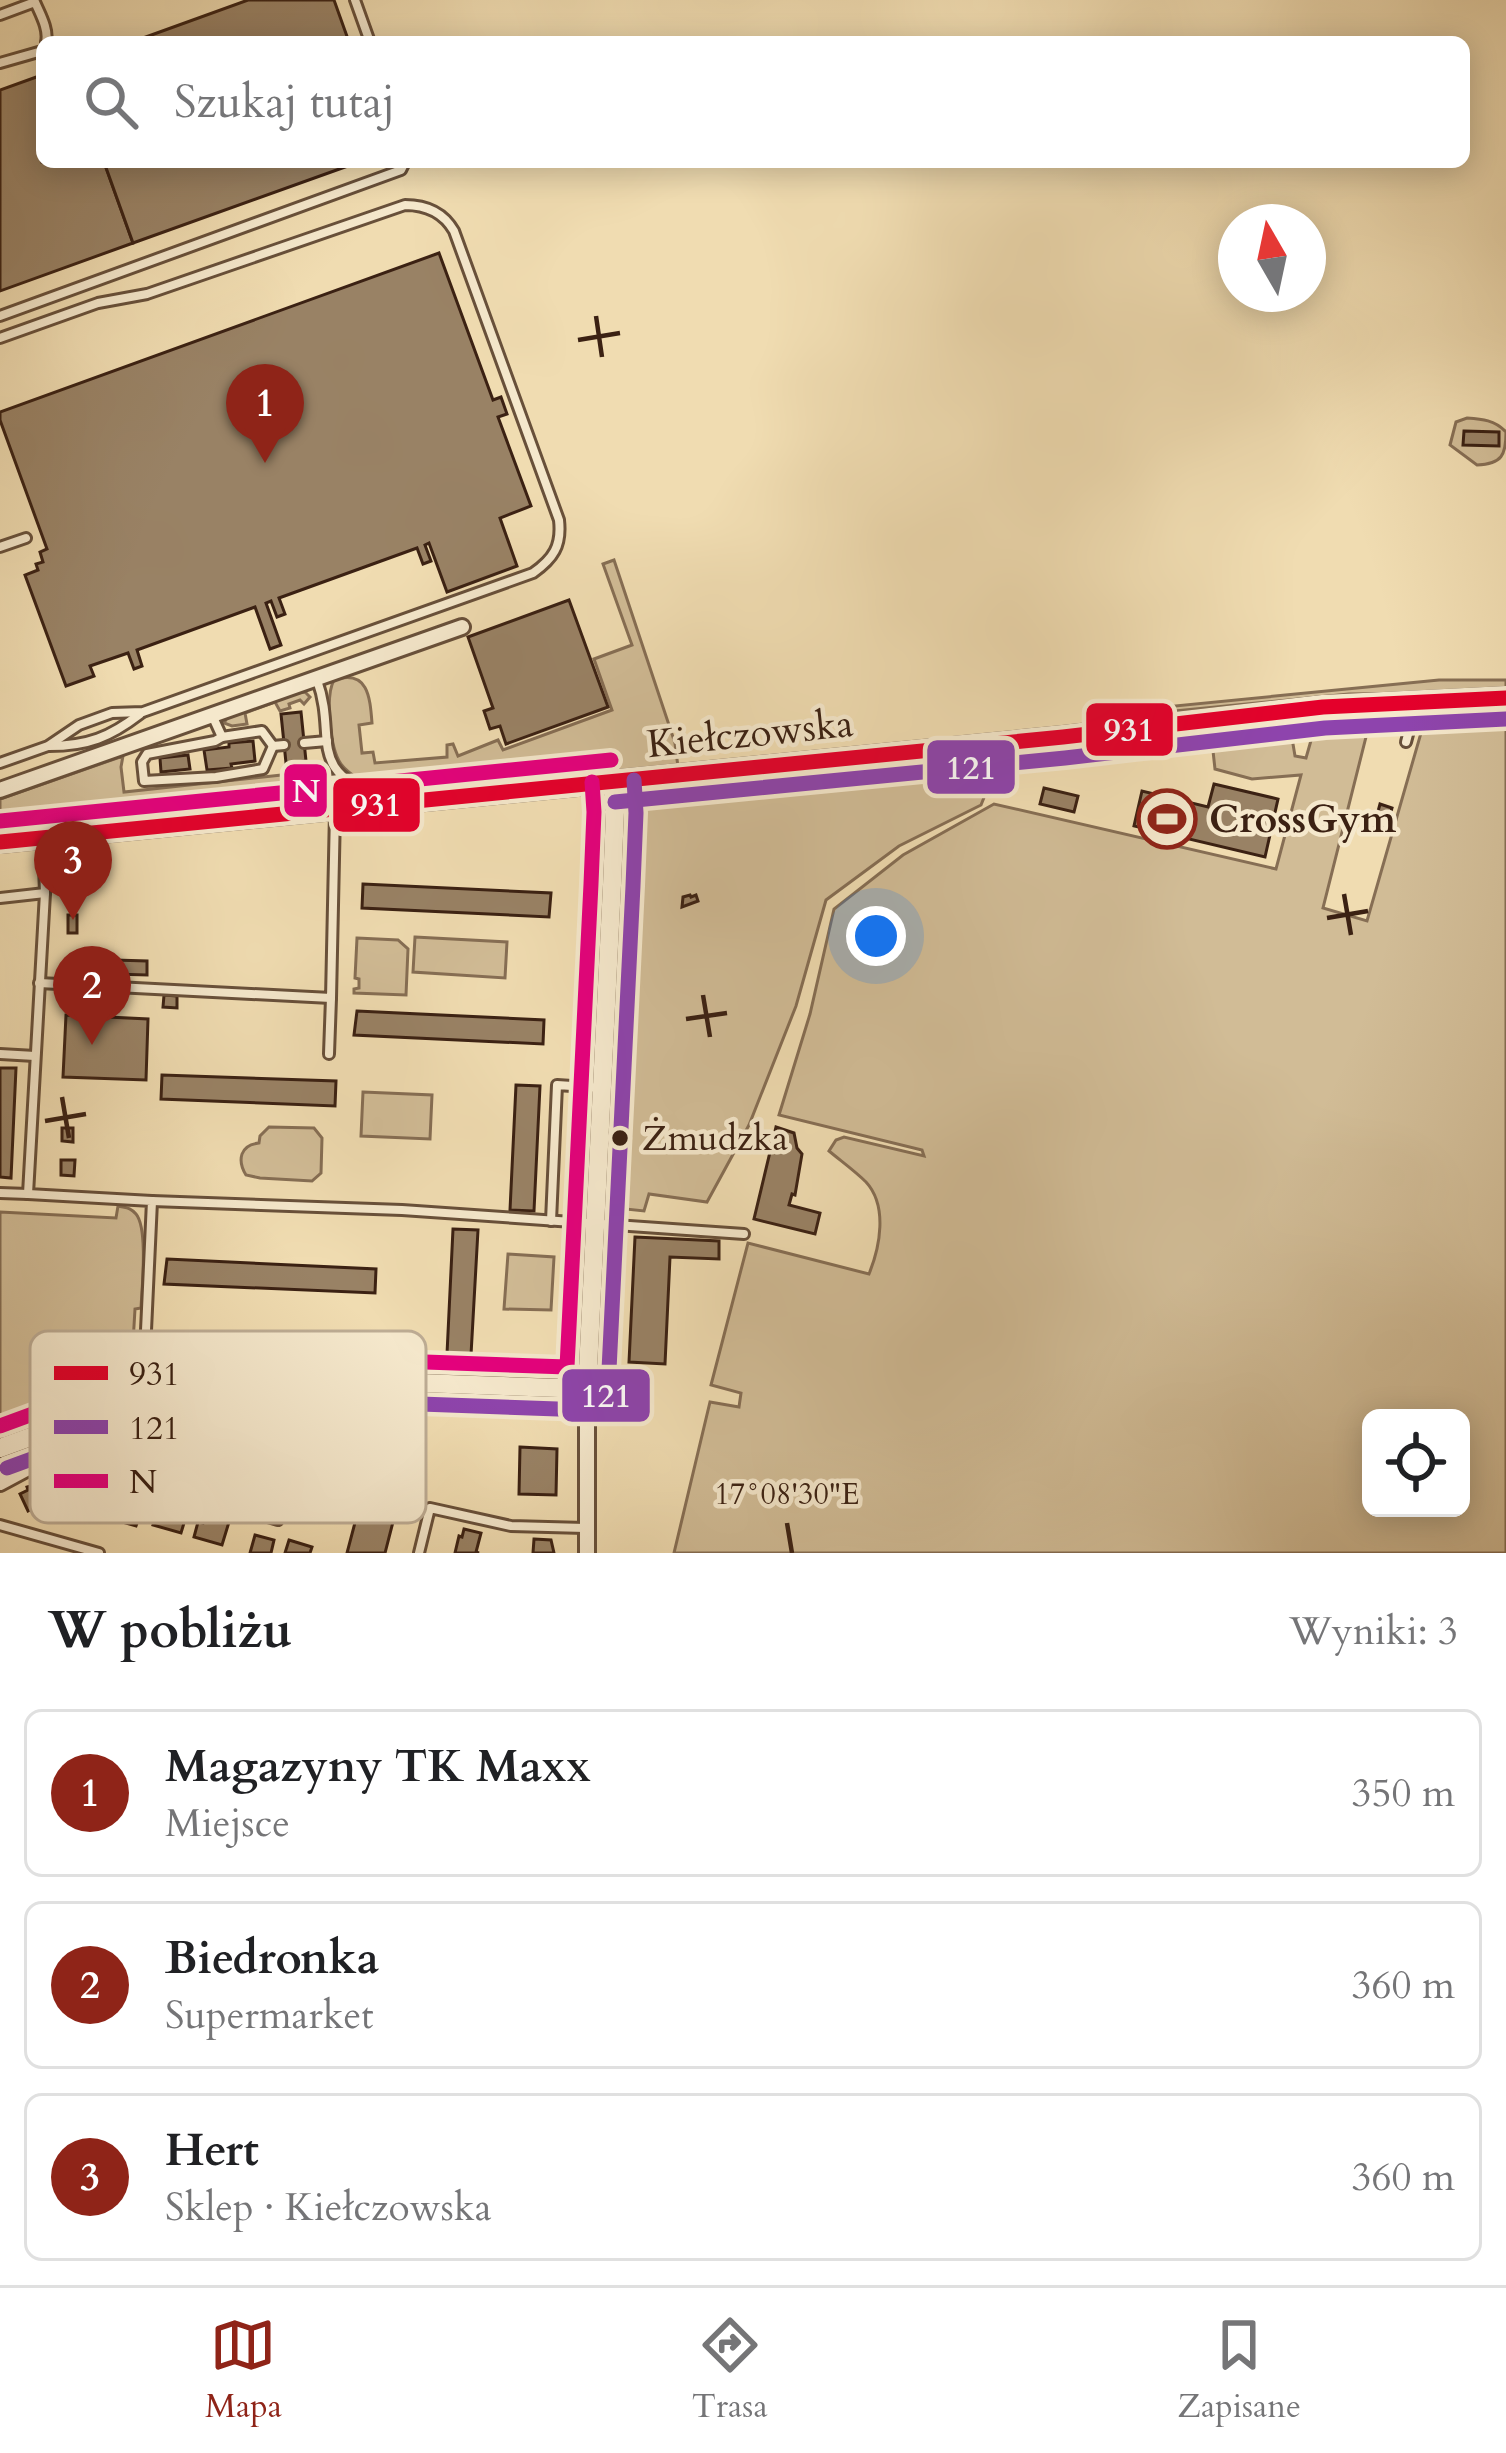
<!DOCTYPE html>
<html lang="pl">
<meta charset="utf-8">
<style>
:root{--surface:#fff;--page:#f6f6f6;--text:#202124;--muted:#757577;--line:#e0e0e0;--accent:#8f2418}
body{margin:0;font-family:Cardo,serif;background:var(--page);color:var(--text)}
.controls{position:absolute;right:36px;bottom:36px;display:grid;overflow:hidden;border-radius:18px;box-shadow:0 6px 30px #0003}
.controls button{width:108px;height:108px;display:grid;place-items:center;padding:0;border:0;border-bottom:3px solid var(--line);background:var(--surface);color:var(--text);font:60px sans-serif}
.compass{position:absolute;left:1218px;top:204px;width:108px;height:108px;border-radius:50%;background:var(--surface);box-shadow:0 6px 30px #0003;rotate:351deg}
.you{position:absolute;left:876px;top:936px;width:42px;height:42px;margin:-30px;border:9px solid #fff;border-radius:50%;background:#1a73e8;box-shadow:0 0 0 18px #1a73e833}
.badge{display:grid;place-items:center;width:78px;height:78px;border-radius:50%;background:var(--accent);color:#fff;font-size:39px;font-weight:700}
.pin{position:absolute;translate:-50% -99px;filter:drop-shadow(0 3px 6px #0008)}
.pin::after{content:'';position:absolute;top:63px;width:42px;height:36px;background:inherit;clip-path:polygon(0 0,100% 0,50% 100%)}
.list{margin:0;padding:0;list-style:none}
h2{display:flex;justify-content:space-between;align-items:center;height:156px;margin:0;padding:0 48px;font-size:51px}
h2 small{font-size:39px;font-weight:400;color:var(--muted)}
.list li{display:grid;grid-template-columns:78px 1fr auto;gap:36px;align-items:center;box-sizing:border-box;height:168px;margin:0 24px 24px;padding:0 24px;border:3px solid var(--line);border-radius:18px}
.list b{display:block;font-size:45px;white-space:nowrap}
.list p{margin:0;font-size:39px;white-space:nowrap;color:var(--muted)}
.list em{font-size:39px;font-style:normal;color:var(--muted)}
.icon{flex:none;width:66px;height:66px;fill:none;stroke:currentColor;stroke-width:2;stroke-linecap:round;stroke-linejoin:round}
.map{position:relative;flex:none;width:1506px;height:1553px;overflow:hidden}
.search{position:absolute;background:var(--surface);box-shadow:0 6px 30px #0003;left:36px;right:36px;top:36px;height:132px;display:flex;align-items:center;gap:30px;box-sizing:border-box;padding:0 42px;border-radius:18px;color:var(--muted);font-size:45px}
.sheet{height:732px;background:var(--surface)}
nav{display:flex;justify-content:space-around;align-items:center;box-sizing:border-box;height:168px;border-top:3px solid var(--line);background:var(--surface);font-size:33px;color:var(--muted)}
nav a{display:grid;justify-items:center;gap:6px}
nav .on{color:var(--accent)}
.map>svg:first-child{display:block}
.green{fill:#d1bc96;stroke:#866e54;stroke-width:3;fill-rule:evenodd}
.building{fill:#998265;stroke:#3b2113;stroke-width:3}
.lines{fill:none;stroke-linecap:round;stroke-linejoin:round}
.service-casing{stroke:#68503a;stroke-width:14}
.minor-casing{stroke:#68503a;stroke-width:20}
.tertiary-casing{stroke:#68503a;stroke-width:24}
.service{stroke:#f5e8cc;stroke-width:8}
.minor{stroke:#f5e8cc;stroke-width:14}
.tertiary{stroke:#f5e8cc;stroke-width:18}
.bus-1-casing{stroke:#f5e8cc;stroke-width:24}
.bus-2-casing{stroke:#f5e8cc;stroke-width:24}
.bus-3-casing{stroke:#f5e8cc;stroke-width:24}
.bus-1{stroke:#e4002b;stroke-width:15}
.bus-2{stroke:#8e44ad;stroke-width:15}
.bus-3{stroke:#e5007d;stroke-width:15}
.ticks{fill:none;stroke:#3b2113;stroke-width:4.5}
.bus-dot{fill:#3b2113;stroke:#f5e8cc;stroke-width:4.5}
.labels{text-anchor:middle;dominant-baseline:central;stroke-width:9;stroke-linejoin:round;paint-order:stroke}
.bus-label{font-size:36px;fill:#3b2113;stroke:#f5e8cc;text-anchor:start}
.street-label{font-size:39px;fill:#3b2113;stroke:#f5e8cc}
.poi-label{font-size:39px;font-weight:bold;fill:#3b2113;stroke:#f5e8cc;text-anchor:start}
.key{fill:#f5e8cc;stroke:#bdac94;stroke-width:3}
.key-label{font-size:33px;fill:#3b2113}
.ticks-label{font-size:30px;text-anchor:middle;fill:#3b2113;stroke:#f5e8cc;stroke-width:9;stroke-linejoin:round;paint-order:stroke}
.line-badge{stroke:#f5e8cc;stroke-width:4.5}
.badge-label{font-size:33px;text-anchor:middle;font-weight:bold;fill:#fff}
</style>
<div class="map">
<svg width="1506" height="1553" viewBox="0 0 1506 1553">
<rect width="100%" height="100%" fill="#f0dcb1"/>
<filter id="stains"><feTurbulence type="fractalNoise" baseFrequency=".00167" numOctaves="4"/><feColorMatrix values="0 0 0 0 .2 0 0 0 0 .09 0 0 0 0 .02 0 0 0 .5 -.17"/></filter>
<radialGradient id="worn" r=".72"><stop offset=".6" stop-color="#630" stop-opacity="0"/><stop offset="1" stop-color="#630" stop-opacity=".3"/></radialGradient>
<g class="green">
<path d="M1467 418C1482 419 1495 420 1506 432 1506 455 1502 464 1477 465L1450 445 1456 422Z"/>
<path d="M614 560 675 743 678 767 516 781H463L379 789 372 788C362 781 348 774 341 764 330 749 325 696 334 680 368 669 370 697 372 723L359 725 362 753 373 752 375 763 447 757V745L453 744 458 756 498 740 503 750 612 710 594 659 632 645 603 564Z"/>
<path d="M1439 680H1506V692L1349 694 1154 713V708Z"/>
<path d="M305 692 310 697 304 704 300 700 289 704 290 708 280 711 275 702 245 713 247 724 232 726 224 723 227 718 297 693Z"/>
<path d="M1506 707V1553H674L710 1402 739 1407 741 1393 711 1385 748 1243 869 1274C880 1247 888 1206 866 1182 855 1171 841 1161 829 1151L836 1140 844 1137 924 1156 922 1150 779 1115 810 1014 834 909 903 855 994 804 1276 869 1301 775 1252 779 1215 769 1213 751 1217 740 1291 732 1295 756 1306 758 1314 730 1369 725 1323 908 1367 921 1425 719ZM1371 1418H1461V1508H1371Z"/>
<path d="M123 756 121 767 124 792 309 772 320 765 344 786 341 789 105 813V818L84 823 0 827V799Z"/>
<path d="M985 763 987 790 981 805 899 846 826 900 796 1006 749 1125 707 1202 649 1194 644 1211 616 1208 627 1126 619 1098 631 801Z"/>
<path d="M415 937 507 942 505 978 413 972Z"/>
<path d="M357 938 398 940 408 949 406 995 354 993V989L359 988V979L355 978Z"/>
<path d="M363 1092 432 1095 430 1139 361 1136Z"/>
<path d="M269 1127 314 1128 322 1138 321 1173 312 1181 260 1178 246 1175C237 1160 240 1145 259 1143L260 1136Z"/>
<path d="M118 1206C126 1208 130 1207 136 1214 148 1228 142 1288 141 1308L135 1309 131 1377 127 1384 0 1433V1212L116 1218Z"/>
<path d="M508 1254 554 1257 551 1310 504 1309Z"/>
</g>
<g class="building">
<path d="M248 0H334L349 42H132Z"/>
<path d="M42 75V162H104L133 243 0 291V90Z"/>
<path d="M104 162H359L133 243Z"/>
<path d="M439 253 493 400 501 397 507 414 498 417 531 506 500 518 517 566 447 592 429 543 425 545 431 561 423 564 417 548 279 598 285 614 277 617 271 601 266 603 281 645 270 649 255 607 137 650 142 666 134 669 128 653 90 666 94 676 66 686 25 575 38 570 36 564 43 562 40 552 47 549 0 420V412Z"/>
<path d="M1464 431 1499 432V446L1463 445Z"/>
<path d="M569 600 608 707 506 744 500 726 490 729 484 711 493 708 468 637Z"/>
<path d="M301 712 306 761 286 763 281 714Z"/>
<path d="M253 741 255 761 231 764 232 768 207 770 204 750 229 747V743Z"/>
<path d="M188 755 190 769 161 772 160 758Z"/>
<path d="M1214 784 1278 799 1265 857 1134 826 1142 791 1208 807Z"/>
<path d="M1044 788 1078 796 1074 812 1040 804Z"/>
<path d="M1380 804 1392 808 1385 833 1373 830Z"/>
<path d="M363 884 551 893 549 917 362 908Z"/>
<path d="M690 895 691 897 696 895 698 901 682 907 683 897Z"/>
<rect x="68" y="915" width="9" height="18"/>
<path d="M79 959 147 961V975L79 973Z"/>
<path d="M164 995 177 996V1008L163 1007Z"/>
<path d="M357 1011 544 1020 543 1044 354 1035Z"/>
<path d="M66 1015 148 1019 146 1080 63 1077Z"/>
<path d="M0 1068H16L11 1178 0 1177Z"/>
<path d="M162 1075 336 1081 335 1106 161 1099Z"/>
<path d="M516 1085 540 1086 534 1211 510 1210Z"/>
<path d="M776 1127 794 1133 797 1148 802 1154 795 1195 792 1194 789 1205 820 1213 815 1234 754 1219Z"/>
<path d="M62 1128H73V1142L62 1141Z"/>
<path d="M61 1160H75L74 1176 61 1175Z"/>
<path d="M453 1229 478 1230 471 1355 447 1354Z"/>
<path d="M635 1237 719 1241V1259L670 1257 665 1364 629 1362Z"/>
<path d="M167 1259 376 1269 375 1293 164 1284Z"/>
<path d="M520 1447 557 1449 556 1495 519 1494Z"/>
<path d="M367 1477 402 1487 385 1553H347Z"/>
<path d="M45 1482 54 1498 28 1511 20 1494 28 1490 27 1487Z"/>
<path d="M119 1492 132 1495 131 1499 145 1501 136 1526 112 1519Z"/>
<path d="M159 1507 187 1513 181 1533 153 1525Z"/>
<path d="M205 1516 229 1522 222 1545 194 1537 198 1522 203 1523Z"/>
<path d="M464 1529 481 1533 476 1552 479 1553H455L459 1536 462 1537Z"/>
<path d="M255 1535 274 1540 271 1553H250Z"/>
<path d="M534 1539 551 1540 554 1553H533Z"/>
<path d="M289 1540 312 1547 310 1553H285Z"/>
</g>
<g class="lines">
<defs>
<g id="service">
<path d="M355 0 370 42"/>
<path d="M0 15 35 2C40 14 49 29 46 42"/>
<path d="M0 63 42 51"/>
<path d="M0 316 401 170 405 162"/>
<path d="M0 338 98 303 147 294 405 205C426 205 443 212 454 231L559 520C562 546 553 559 533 573L143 712 112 713 79 725 48 746 0 763"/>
<path d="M0 547 26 538"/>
<path d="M317 680C338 739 304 769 381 797"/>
<path d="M212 715 222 737 262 731 273 746 284 745"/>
<path d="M222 737 215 741 147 754 142 762 144 781 216 777 263 769 273 746"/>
<path d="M1406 742 1411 723 1410 703"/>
<path d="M304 743 327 741"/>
<path d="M49 746C88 746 110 737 140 714"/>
<path d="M43 838 45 893 28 1194 152 1201 143 1395"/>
<path d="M0 898 45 893"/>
<path d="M39 983 331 998 335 812"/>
<path d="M0 1054 35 1056"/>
<path d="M329 1054 331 998"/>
<path d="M0 1193 28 1194"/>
<path d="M152 1201 402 1210 744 1234"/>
<path d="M551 1221 557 1085 602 1088"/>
<path d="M145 1357 249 1341 386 1345 394 1371 393 1382"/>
<path d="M41 1456 58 1455 278 1520"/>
<path d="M0 1525 99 1553"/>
<path d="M419 1553 430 1508 511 1526 585 1528"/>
</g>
<g id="minor">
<path d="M0 790 462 627"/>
<path d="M0 1483 41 1461 34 1435"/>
<path d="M587 1553V1389"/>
</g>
<g id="tertiary">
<path d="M0 842 1063 737 1323 707 1506 698"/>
<path d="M0 1448 143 1396 209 1382 283 1378 587 1389 612 885 615 812 613 781"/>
</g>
</defs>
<use href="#service" class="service-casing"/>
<use href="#minor" class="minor-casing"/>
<use href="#tertiary" class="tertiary-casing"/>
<use href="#service" class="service"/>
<use href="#minor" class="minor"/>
<use href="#tertiary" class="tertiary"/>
<defs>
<path id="bus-1" d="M0 842 1063 737 1323 707 1506 698"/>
<g id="bus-2">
<path d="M615 802 1065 758 1325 728 1506 719"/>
<path d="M7 1468 149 1416 212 1403 283 1399 586 1410 603 1403 608 1390 633 886 636 813 634 780"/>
</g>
<g id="bus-3">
<path d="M0 821 611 760"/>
<path d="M0 1426 136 1376 206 1361 284 1357 567 1367 591 884 594 812 592 782"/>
</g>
</defs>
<use href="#bus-1" class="bus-1-casing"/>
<use href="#bus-2" class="bus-2-casing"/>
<use href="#bus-3" class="bus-3-casing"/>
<use href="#bus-1" class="bus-1"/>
<use href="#bus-2" class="bus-2"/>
<use href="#bus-3" class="bus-3"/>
</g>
<path class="ticks" d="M596 316 602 357M578 340 620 333M1344 894 1351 935M1327 918 1368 911M703 995 710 1037M686 1019 727 1013M62 1097 69 1138M45 1121 86 1114M787 1523 792 1553"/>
<defs>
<symbol id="stadium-ring" viewBox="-11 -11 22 22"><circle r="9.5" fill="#f5e8cc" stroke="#8f2418" stroke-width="1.5"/><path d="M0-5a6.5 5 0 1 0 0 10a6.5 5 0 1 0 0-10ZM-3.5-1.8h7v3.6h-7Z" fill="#8f2418"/></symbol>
</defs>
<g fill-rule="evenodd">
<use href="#stadium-ring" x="1134" y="786" width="66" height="66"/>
</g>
<circle class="bus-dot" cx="620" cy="1138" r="10"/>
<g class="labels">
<g class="bus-label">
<text x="642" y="1138">Żmudzka</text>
</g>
<g class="street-label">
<text transform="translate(750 734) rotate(-6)">Kiełczowska</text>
</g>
<g class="poi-label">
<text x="1209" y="819">CrossGym</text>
</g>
</g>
<rect x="30" y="1331" width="396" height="192" rx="18" class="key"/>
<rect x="54" y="1366" width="54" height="14" fill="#e4002b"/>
<rect x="54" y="1420" width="54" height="14" fill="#8e44ad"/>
<rect x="54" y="1474" width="54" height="14" fill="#e5007d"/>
<g class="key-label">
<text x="129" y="1385">931</text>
<text x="129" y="1439">121</text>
<text x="129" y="1493">N</text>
</g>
<g class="ticks-label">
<text x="787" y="1504">17°08'30"E</text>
</g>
<g class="line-badge">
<rect x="1084" y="701" width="91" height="57" rx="12" fill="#e4002b"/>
<rect x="925" y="738" width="92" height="58" rx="12" fill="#8e44ad"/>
<rect x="282" y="762" width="47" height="57" rx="12" fill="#e5007d"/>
<rect x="331" y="776" width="91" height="58" rx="12" fill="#e4002b"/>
<rect x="560" y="1367" width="92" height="57" rx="12" fill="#8e44ad"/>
</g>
<g class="badge-label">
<text x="1129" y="741">931</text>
<text x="971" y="779">121</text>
<text x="306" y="802">N</text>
<text x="376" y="816">931</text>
<text x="606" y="1407">121</text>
</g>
<rect width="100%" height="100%" filter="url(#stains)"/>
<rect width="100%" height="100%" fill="url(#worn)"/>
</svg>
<div class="controls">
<button><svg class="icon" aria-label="locate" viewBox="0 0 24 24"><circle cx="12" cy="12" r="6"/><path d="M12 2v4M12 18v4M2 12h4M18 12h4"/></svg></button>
</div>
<svg class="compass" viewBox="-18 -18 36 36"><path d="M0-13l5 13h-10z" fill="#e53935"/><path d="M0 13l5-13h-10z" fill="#757577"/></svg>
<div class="you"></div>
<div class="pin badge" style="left:265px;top:463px">1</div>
<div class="pin badge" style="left:92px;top:1045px">2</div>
<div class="pin badge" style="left:73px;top:920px">3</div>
<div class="search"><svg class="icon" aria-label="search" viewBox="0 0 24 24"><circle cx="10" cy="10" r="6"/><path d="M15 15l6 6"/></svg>Szukaj tutaj</div>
</div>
<section class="sheet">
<h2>W pobliżu<small>Wyniki: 3</small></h2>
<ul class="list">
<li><span class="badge">1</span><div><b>Magazyny TK Maxx</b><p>Miejsce</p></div><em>350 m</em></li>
<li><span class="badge">2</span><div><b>Biedronka</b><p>Supermarket</p></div><em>360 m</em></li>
<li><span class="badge">3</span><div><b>Hert</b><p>Sklep · Kiełczowska</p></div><em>360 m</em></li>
</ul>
</section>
<nav>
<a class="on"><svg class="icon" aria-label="map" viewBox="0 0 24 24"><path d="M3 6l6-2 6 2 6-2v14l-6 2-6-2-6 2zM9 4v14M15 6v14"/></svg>Mapa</a>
<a><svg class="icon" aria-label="directions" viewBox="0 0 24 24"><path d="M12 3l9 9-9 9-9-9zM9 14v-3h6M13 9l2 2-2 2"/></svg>Trasa</a>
<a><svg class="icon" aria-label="saved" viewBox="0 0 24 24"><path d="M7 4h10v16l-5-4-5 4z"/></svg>Zapisane</a>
</nav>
